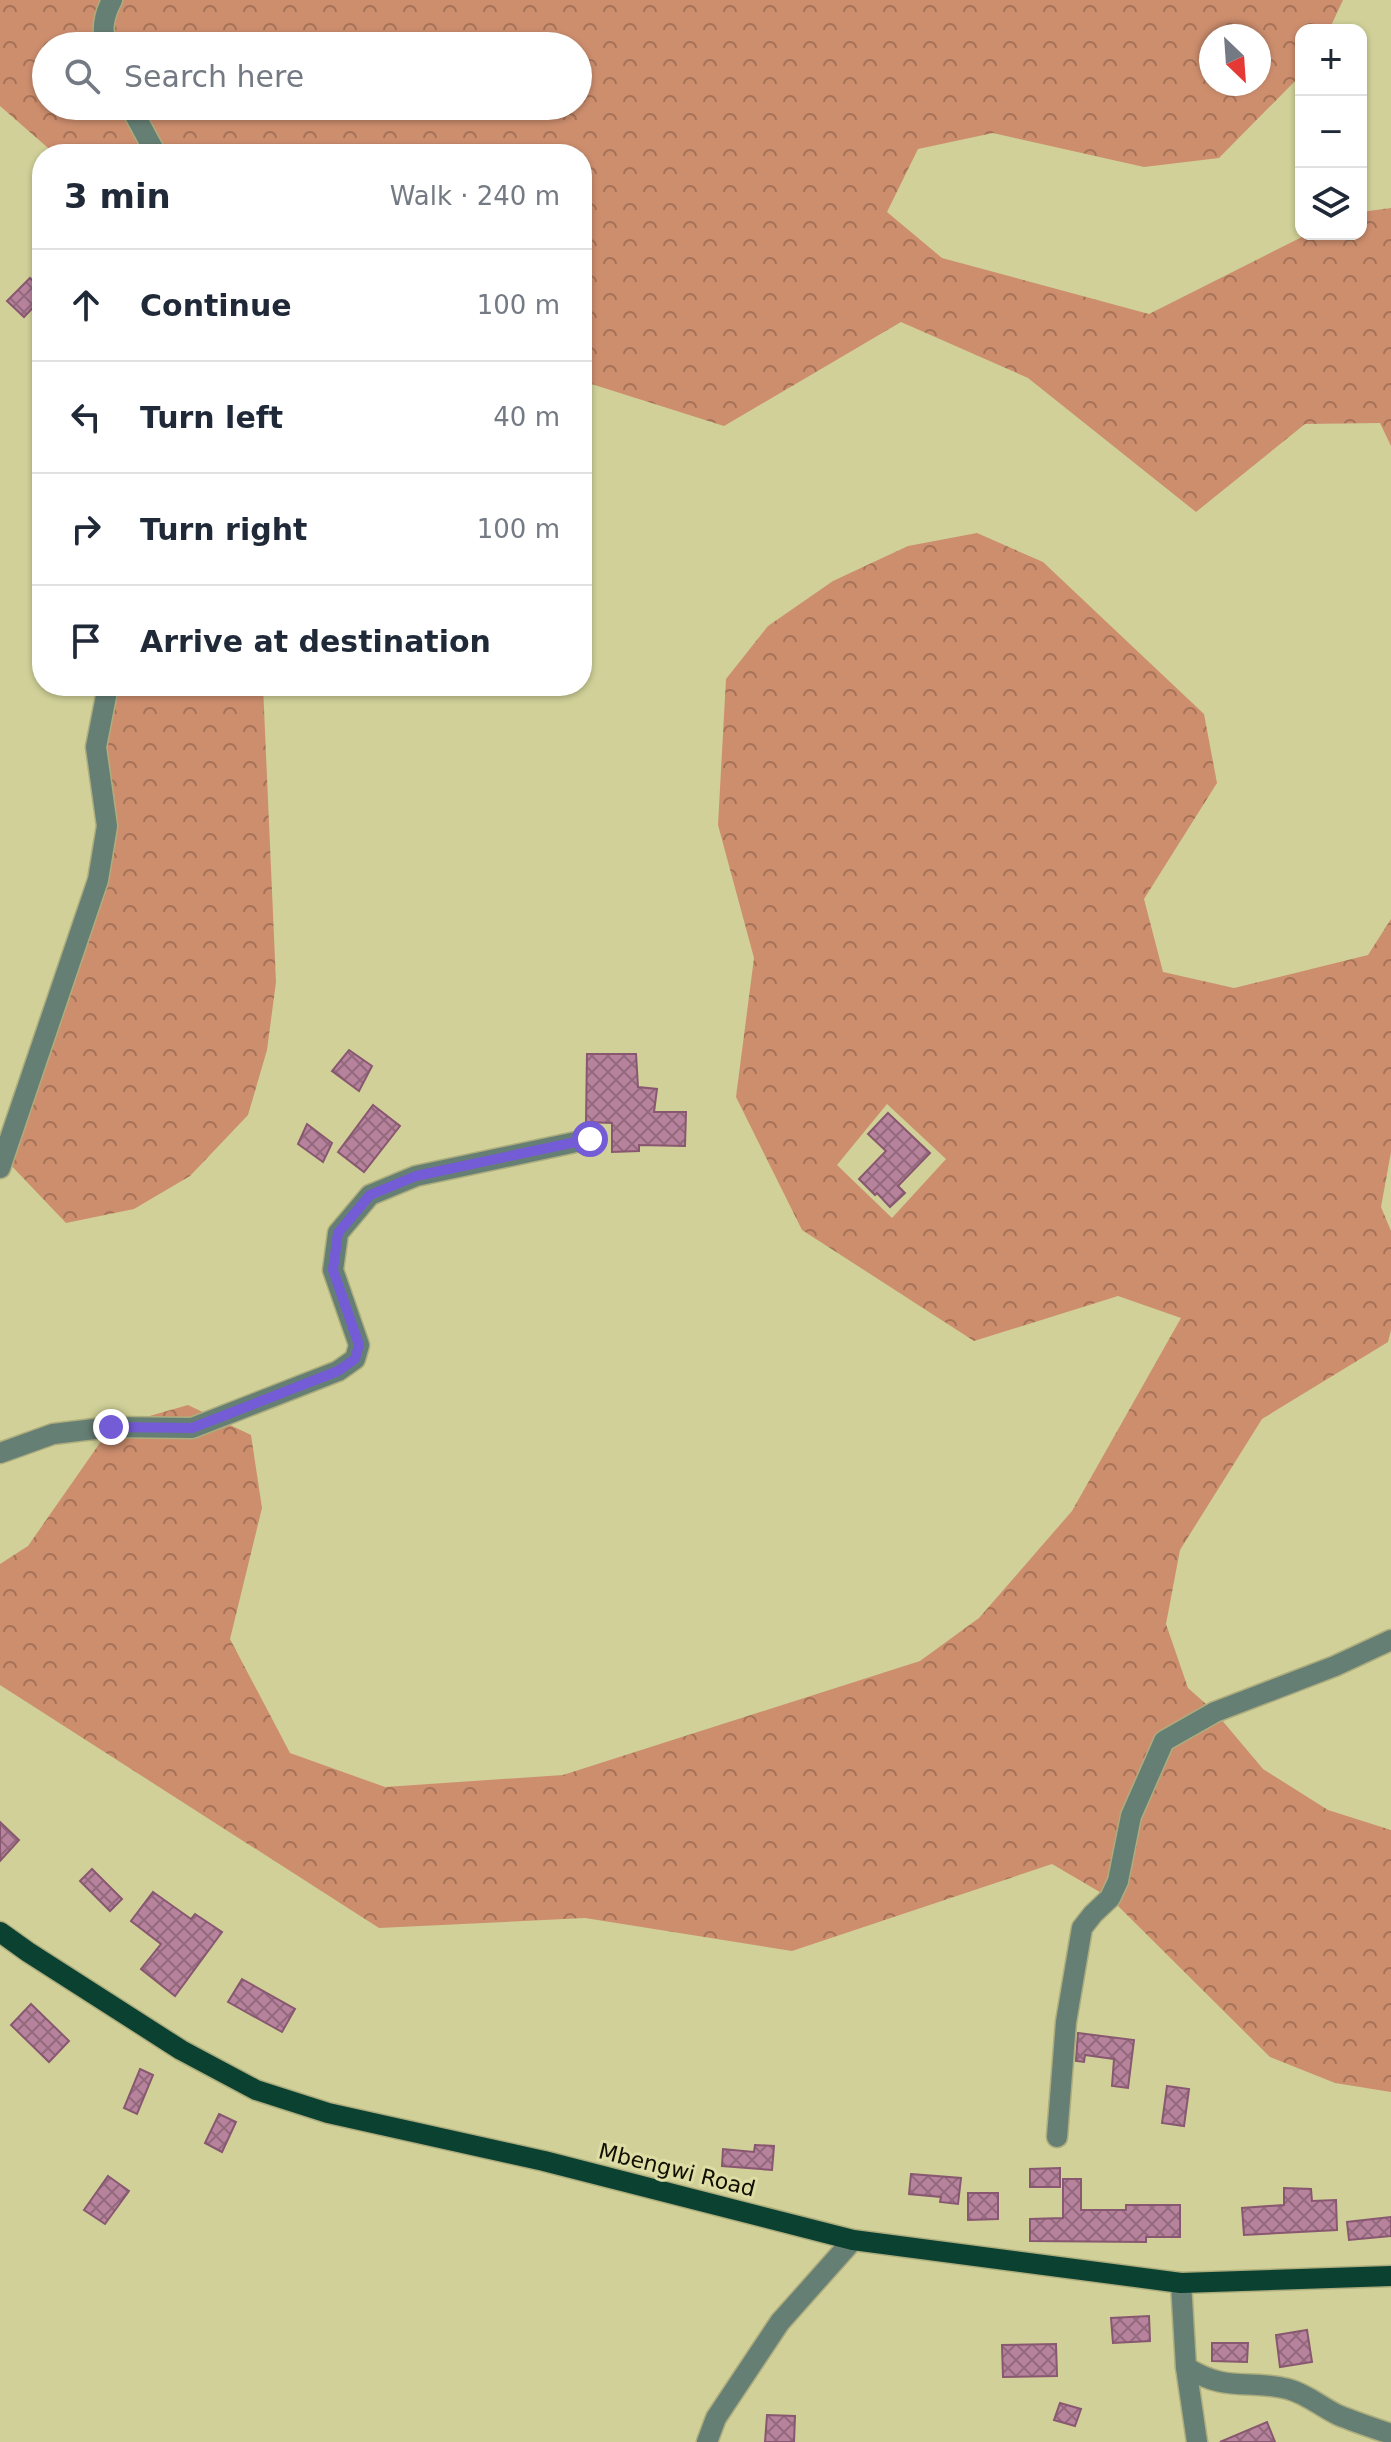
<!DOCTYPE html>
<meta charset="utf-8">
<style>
:root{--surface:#fff;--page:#f6f6f7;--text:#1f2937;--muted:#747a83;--line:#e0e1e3}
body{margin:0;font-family:"DejaVu Sans",sans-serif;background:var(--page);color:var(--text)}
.controls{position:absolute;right:24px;top:24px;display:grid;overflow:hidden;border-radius:16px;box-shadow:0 2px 6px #0004}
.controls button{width:72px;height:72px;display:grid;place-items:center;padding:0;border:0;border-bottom:2px solid var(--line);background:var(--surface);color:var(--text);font:40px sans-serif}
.compass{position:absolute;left:1199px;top:24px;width:72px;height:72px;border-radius:50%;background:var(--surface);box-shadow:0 2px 6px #0004;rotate:155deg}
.stop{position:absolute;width:24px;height:24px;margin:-18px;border:6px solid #745cd6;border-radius:50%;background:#fff}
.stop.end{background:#745cd6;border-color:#fff;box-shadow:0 2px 8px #0008}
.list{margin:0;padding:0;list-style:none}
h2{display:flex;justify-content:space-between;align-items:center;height:104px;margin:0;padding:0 32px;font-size:34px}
h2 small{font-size:26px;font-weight:400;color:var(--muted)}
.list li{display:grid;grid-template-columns:52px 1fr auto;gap:24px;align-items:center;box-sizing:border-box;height:112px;padding:0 32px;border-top:2px solid var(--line)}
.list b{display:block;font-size:30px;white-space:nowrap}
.list em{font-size:26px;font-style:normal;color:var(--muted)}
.icon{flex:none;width:44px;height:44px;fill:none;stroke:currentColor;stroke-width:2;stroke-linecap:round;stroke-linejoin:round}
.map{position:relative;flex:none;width:1391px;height:2442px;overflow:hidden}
.search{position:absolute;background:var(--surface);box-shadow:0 2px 6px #0004;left:32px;top:32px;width:560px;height:88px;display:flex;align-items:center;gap:20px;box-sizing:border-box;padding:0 28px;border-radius:44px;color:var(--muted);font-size:30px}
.panel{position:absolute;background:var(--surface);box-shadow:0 2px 6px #0004;left:32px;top:144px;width:560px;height:552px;border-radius:32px}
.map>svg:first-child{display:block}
.forest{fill:url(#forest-crowns);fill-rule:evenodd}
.building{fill:url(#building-cross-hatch);stroke:#885770;stroke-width:2}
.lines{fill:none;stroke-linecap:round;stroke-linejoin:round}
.minor-casing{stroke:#adad7d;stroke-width:23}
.major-casing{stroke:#adad7d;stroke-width:23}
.minor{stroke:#667f75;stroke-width:20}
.major{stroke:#0a4130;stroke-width:20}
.route{stroke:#745cd6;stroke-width:10}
.labels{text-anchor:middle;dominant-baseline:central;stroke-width:6;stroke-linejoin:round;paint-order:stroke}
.street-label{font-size:22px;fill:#100f00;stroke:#dddda5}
</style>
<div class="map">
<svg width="1391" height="2442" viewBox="0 0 1391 2442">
<defs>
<pattern id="forest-crowns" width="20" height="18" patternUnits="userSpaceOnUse" patternTransform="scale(2)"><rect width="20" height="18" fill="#cd8e6e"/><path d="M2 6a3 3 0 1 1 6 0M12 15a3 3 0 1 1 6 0" fill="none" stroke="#a57258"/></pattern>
<pattern id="building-cross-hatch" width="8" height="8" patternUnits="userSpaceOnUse" patternTransform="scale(2)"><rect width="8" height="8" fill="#b7829c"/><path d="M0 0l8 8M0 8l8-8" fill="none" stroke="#93697d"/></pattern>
</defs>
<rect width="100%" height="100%" fill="#d0d098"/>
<g class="forest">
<path d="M0 0H1343L1329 30H1301V75L1219 158 1144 167 993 133 918 149 887 212 942 258 1149 314 1308 234H1361V212L1391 208V446L1380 423 1305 424 1196 512 1028 378 901 322 724 426 582 381V154H55L0 106ZM1211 36H1259V84H1211ZM46 46H578V106H46Z"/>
<path d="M977 533 1043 562 1204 714 1217 783 1144 899 1163 972 1234 988 1368 955 1391 919V1152L1381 1207 1391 1231V1330L1388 1342 1262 1419 1180 1550 1166 1624 1188 1688 1215 1712 1263 1769 1328 1810 1391 1830V2092L1335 2083 1270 2057 1110 1898 1052 1864 792 1951 585 1918 379 1928 0 1685V1564L28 1546 111 1427 188 1405 251 1435 262 1508 230 1639 290 1753 385 1787 563 1775 920 1661 979 1618 1072 1511 1181 1318 1118 1296 974 1341 802 1230 736 1097 754 958 718 825 726 679 768 626 833 581 908 546ZM887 1104 946 1159 892 1218 837 1165Z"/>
<path d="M113 686H263L276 982 267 1050 248 1115 190 1176 134 1209 66 1223 5 1159 98 880 96 747Z"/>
</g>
<g class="building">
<path d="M30 278 42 290V298L24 317 7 301Z"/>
<path d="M349 1050 372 1066 359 1091 332 1071Z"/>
<path d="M587 1054H636L638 1087 657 1089 654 1112H686L685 1146 639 1145V1151L612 1152V1123L586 1122Z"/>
<path d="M373 1105 400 1126 364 1172 338 1152Z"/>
<path d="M888 1113 930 1153 898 1186 905 1193 890 1207 877 1193 875 1195 859 1179 886 1151 868 1134Z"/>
<path d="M307 1124 332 1143 323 1162 298 1144Z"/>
<path d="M0 1822 19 1840 0 1861Z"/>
<path d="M92 1869 122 1899 110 1911 80 1881Z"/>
<path d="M153 1892 191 1919 195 1914 222 1932 175 1996 141 1969 161 1944 131 1921Z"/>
<path d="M242 1979 295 2009 282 2032 228 2002Z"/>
<path d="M31 2004 69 2041 49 2062 11 2025Z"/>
<path d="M1078 2033 1134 2040 1128 2088 1112 2086 1114 2059 1085 2055 1084 2062 1076 2061Z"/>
<path d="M140 2069 153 2075 137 2114 124 2108Z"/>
<path d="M1167 2086 1189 2089 1184 2126 1162 2123Z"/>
<path d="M219 2114 236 2122 222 2152 205 2143Z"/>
<path d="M755 2145 774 2146 772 2170 722 2166 723 2149 754 2152Z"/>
<path d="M1060 2168V2187H1030V2169Z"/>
<path d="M911 2174 961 2178 958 2204 940 2202 941 2197 909 2194Z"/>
<path d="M108 2176 129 2191 105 2224 84 2210Z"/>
<path d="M1063 2179H1081V2210H1126V2205H1180V2237H1146V2242L1030 2241V2219L1063 2218Z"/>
<path d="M1284 2188 1311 2189 1312 2201 1336 2200 1337 2230 1244 2235 1242 2208 1284 2205Z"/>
<path d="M968 2193H998V2219L968 2220Z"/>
<path d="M1391 2217V2236L1349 2240 1347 2222Z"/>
<path d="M1149 2316 1150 2341 1113 2343 1111 2318Z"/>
<path d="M1307 2330 1312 2362 1280 2367 1276 2335Z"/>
<path d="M1212 2343H1248L1247 2362 1212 2361Z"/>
<path d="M1056 2344 1057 2376 1003 2377 1002 2345Z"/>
<path d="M1060 2403 1081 2409 1075 2426 1054 2420Z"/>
<path d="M767 2415 795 2416 794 2442H765Z"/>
<path d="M1267 2422 1275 2442H1220Z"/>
</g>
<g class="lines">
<defs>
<g id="minor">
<path d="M106 46C101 29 104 15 112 0"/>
<path d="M130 106 156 154"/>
<path d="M0 1168 98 880 107 826 96 747 108 686"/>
<path d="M0 1453 53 1434 111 1427 192 1428 338 1371 355 1359 359 1345 333 1270 338 1233 370 1195 416 1176 590 1139"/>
<path d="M1057 2137 1066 2022 1082 1928 1093 1914 1110 1898 1118 1881 1131 1816 1164 1741 1215 1712 1335 1666 1391 1640"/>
<path d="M1181 2283 1186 2367C1226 2393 1248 2379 1288 2389 1307 2394 1321 2407 1338 2415 1355 2422 1373 2428 1391 2434"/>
<path d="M1186 2367 1197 2442"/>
<path d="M707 2442 716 2418 780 2322 853 2240"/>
</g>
<path id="major" d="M0 1932 28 1952 181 2050 256 2090 328 2113 544 2161 853 2240 1181 2283 1391 2276"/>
</defs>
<use href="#minor" class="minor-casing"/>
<use href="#major" class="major-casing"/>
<use href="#minor" class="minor"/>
<use href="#major" class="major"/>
</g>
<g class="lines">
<path class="route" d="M111 1427 192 1428 338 1371 355 1359 359 1345 333 1270 338 1233 370 1195 416 1176 590 1139"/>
</g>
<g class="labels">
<g class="street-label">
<text transform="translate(677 2170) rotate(14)">Mbengwi Road</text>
</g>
</g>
</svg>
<div class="controls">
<button>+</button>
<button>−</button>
<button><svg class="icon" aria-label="layers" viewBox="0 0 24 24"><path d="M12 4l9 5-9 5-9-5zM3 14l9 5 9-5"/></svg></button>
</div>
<svg class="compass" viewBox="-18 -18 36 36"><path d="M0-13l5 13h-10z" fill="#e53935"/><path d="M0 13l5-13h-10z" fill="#747a83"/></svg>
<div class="stop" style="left:590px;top:1139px"></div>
<div class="stop end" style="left:111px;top:1427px"></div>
<div class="search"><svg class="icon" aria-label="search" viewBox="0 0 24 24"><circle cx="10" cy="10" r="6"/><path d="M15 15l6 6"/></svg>Search here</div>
<section class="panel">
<h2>3 min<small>Walk · 240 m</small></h2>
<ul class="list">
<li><svg class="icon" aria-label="ahead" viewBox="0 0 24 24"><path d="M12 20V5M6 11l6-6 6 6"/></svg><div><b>Continue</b></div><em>100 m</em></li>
<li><svg class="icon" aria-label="left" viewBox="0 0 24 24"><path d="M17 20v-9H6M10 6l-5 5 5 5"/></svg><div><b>Turn left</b></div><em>40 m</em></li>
<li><svg class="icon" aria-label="right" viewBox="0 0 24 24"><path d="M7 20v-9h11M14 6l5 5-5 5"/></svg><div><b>Turn right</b></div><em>100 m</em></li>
<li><svg class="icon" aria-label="arrive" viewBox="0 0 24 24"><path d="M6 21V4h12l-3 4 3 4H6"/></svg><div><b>Arrive at destination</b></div></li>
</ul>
</section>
</div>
